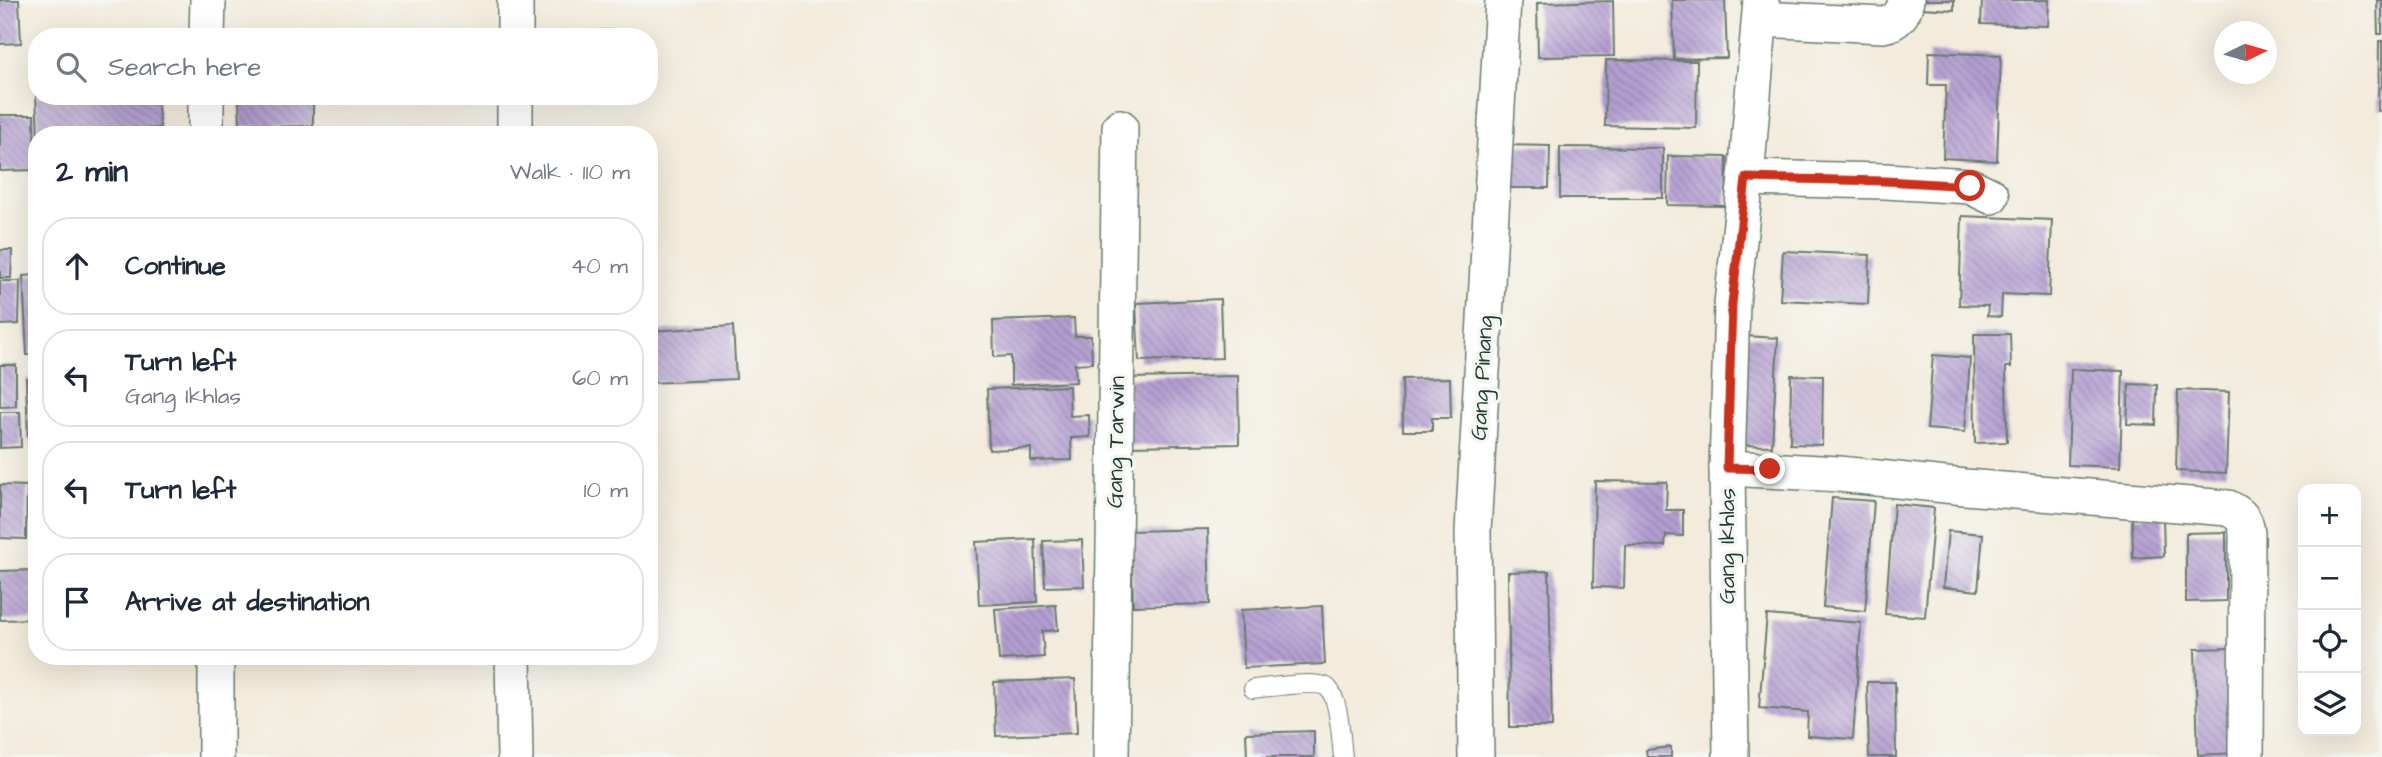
<!DOCTYPE html>
<meta charset="utf-8">
<style>
:root{--surface:#fff;--page:#f6f6f7;--text:#1f2937;--muted:#747a83;--line:#e0e1e3}
body{margin:0;font-family:"Architects Daughter",sans-serif;background:var(--page);color:var(--text)}
.controls{position:absolute;right:21px;bottom:21px;display:grid;overflow:hidden;border-radius:14px;box-shadow:0 7px 28px #0002}
.controls button{width:63px;height:63px;display:grid;place-items:center;padding:0;border:0;border-bottom:2px solid var(--line);background:var(--surface);color:var(--text);font:35px sans-serif}
.compass{position:absolute;left:2214px;top:21px;width:63px;height:63px;border-radius:50%;background:var(--surface);box-shadow:0 7px 28px #0002;rotate:85deg}
.stop{position:absolute;width:21px;height:21px;margin:-16px;border:5px solid #c8321e;border-radius:50%;background:#fff}
.stop.end{background:#c8321e;border-color:#fff;box-shadow:0 2px 7px #0008}
.list{margin:0;padding:0;list-style:none}
h2{display:flex;justify-content:space-between;align-items:center;height:91px;margin:0;padding:0 28px;font-size:30px}
h2 small{font-size:23px;font-weight:400;color:var(--muted)}
.list li{display:grid;grid-template-columns:46px 1fr auto;gap:21px;align-items:center;box-sizing:border-box;height:98px;margin:0 14px 14px;padding:0 14px;border:2px solid var(--line);border-radius:28px}
.list b{display:block;font-size:26px;white-space:nowrap}
.list p{margin:0;font-size:23px;white-space:nowrap;color:var(--muted)}
.list em{font-size:23px;font-style:normal;color:var(--muted)}
.icon{flex:none;width:38px;height:38px;fill:none;stroke:currentColor;stroke-width:2;stroke-linecap:round;stroke-linejoin:round}
.map{position:relative;flex:none;width:2382px;height:757px;overflow:hidden}
.search{position:absolute;background:var(--surface);box-shadow:0 7px 28px #0002;left:28px;top:28px;width:630px;height:77px;display:flex;align-items:center;gap:18px;box-sizing:border-box;padding:0 24px;border-radius:28px;color:var(--muted);font-size:26px}
.panel{position:absolute;background:var(--surface);box-shadow:0 7px 28px #0002;left:28px;top:126px;width:630px;height:539px;border-radius:28px}
.map>svg:first-child{display:block}
.building{fill:url(#building-back-hatch)}
.lines{fill:none;stroke-linecap:round;stroke-linejoin:round}
.lane-casing{stroke:#697a6e;stroke-width:20}
.street-casing{stroke:#697a6e;stroke-width:38}
.lane{stroke:#fff;stroke-width:18}
.street{stroke:#fff;stroke-width:35}
.route{stroke:#c8321e;stroke-width:9}
.labels{text-anchor:middle;dominant-baseline:central;stroke-width:7;stroke-linejoin:round;paint-order:stroke}
.street-label{font-size:23px;fill:#1f3d34;stroke:#f6f6f2}
</style>
<div class="map">
<svg width="2382" height="757" viewBox="0 0 2382 757">
<defs>
<pattern id="building-back-hatch" width="6" height="6" patternUnits="userSpaceOnUse" patternTransform="scale(1.75)"><rect width="6" height="6" fill="#b49ed2"/><path d="M-1 5l2 2M0 0l6 6M5-1l2 2" fill="none" stroke="#9282ab"/></pattern>
</defs>
<rect width="100%" height="100%" fill="#f6f6f2"/>
<filter id="ink" filterUnits="userSpaceOnUse"><feTurbulence type="fractalNoise" baseFrequency=".0143" numOctaves="2"/><feDisplacementMap in="SourceGraphic" scale="14" xChannelSelector="R" yChannelSelector="G"/><feConvolveMatrix kernelMatrix="1 2 1 2 8 2 1 2 1" color-interpolation-filters="sRGB"/></filter>
<filter id="wash" filterUnits="userSpaceOnUse"><feTurbulence type="fractalNoise" baseFrequency=".00686" numOctaves="4" result="noise"/><feDisplacementMap in="SourceGraphic" scale="28" xChannelSelector="R" yChannelSelector="G"/><feGaussianBlur stdDeviation="1.57" result="paint"/><feColorMatrix in="noise" values="0 0 0 0 0 0 0 0 0 0 0 0 0 0 0 0 0 1.4 0 .05"/><feComposite in="paint" operator="in"/></filter>
<g filter="url(#wash)">
<rect width="100%" height="100%" fill="#f3ebdb"/>
<g id="blocks">
<g class="building">
<path d="M0 0H19L21 43 0 44Z"/>
<path d="M1672 0H1725L1727 58 1674 59Z"/>
<path d="M1921 0H1954V10L1921 8Z"/>
<path d="M1982 0H2049L2048 26 1981 24Z"/>
<path d="M2377 0H2382V34H2378Z"/>
<path d="M1613 1 1614 56 1538 57 1537 3Z"/>
<path d="M616 30 617 37H557V32Z"/>
<path d="M150 32V37H113V35Z"/>
<path d="M2379 41H2382V111H2378Z"/>
<path d="M1929 52 2001 55 1997 161 1943 158 1946 85H1928Z"/>
<path d="M1606 60 1697 61 1696 128 1605 126Z"/>
<path d="M36 96H157L160 128 38 135Z"/>
<path d="M239 96H313V126L240 127Z"/>
<path d="M0 115H34L35 170 0 171Z"/>
<path d="M1507 145 1550 146 1549 188H1506Z"/>
<path d="M1560 147 1663 148V198H1560Z"/>
<path d="M1668 156 1727 157 1726 206 1667 205Z"/>
<path d="M1962 216 2052 220 2049 296 2002 294 2001 317 1987 316 1988 306 1959 305Z"/>
<path d="M0 250H12L11 278H0Z"/>
<path d="M1783 251 1870 255 1868 304 1780 300Z"/>
<path d="M37 275V355H27L23 276Z"/>
<path d="M0 281H20L19 324 0 325Z"/>
<path d="M1220 299 1222 358 1139 361 1136 303Z"/>
<path d="M1074 318 1075 336H1091L1092 363 1075 364 1076 382 1011 385V356L994 357 993 321Z"/>
<path d="M733 326 736 379 650 383 649 331Z"/>
<path d="M1974 334H2010L2011 367H2006L2007 442 1975 443Z"/>
<path d="M1745 336 1778 338 1772 446 1740 445Z"/>
<path d="M1933 355 1970 358 1965 432 1927 429Z"/>
<path d="M0 365H16V406L0 407Z"/>
<path d="M2071 369 2123 371 2120 467 2068 465Z"/>
<path d="M1791 375 1823 376 1822 445 1790 444Z"/>
<path d="M1238 376 1239 444 1129 446 1128 378Z"/>
<path d="M26 378H37V440H28Z"/>
<path d="M1450 378 1451 418H1432V431H1403L1402 379Z"/>
<path d="M2129 384 2157 385 2156 425 2127 424Z"/>
<path d="M1069 386 1070 416 1089 415 1090 437 1071 438 1072 460 1031 461V448L989 450 987 389Z"/>
<path d="M2178 390 2229 392 2226 473 2176 471Z"/>
<path d="M0 412H20L21 447 0 448Z"/>
<path d="M1595 481 1667 482 1666 510H1683V536L1666 535 1665 546 1625 545 1624 588 1593 587Z"/>
<path d="M0 485 27 486 26 539 0 538Z"/>
<path d="M1832 498 1874 501 1865 611 1823 607Z"/>
<path d="M1894 504 1934 508 1925 617 1885 614Z"/>
<path d="M2163 516 2164 556 2133 558 2132 517Z"/>
<path d="M1208 529 1210 604 1133 606 1131 531Z"/>
<path d="M1948 531 1983 534 1978 591 1943 587Z"/>
<path d="M2226 532V601L2186 602V533Z"/>
<path d="M1035 539 1037 602 979 605 976 542Z"/>
<path d="M1082 540 1084 586 1045 587 1043 541Z"/>
<path d="M37 570V619L0 620V571Z"/>
<path d="M1549 571 1552 727H1510L1508 572Z"/>
<path d="M1056 605 1058 630 1042 631 1044 657 999 660 995 609Z"/>
<path d="M1322 606 1325 664 1244 668 1241 610Z"/>
<path d="M1767 615 1861 623 1853 739 1807 736 1808 712 1759 708Z"/>
<path d="M2231 648 2236 753 2198 755 2195 649Z"/>
<path d="M1075 679 1077 733 996 736 994 682Z"/>
<path d="M1867 682H1895L1896 757H1869Z"/>
<path d="M1314 731V757H1247L1246 733Z"/>
<path d="M1671 747V757H1647L1646 750Z"/>
</g>
</g>
</g>
<g filter="url(#ink)">
<use href="#blocks" fill-opacity="0" stroke="#697a6e" stroke-width="2"/>
<g class="lines">
<defs>
<path id="lane" d="M1253 689C1268 688 1318 679 1328 688 1340 700 1341 741 1343 757"/>
<g id="street">
<path d="M1760 19 1883 25C1896 23 1904 14 1906 0"/>
<path d="M207 37 208 0"/>
<path d="M515 37V0"/>
<path d="M206 135V96"/>
<path d="M515 135V96"/>
<path d="M1746 178 1885 181 1970 186 1991 196"/>
<path d="M1727 468 1839 474 1965 487 2228 508C2241 514 2246 520 2247 534L2246 757"/>
<path d="M216 656V757"/>
<path d="M513 656 515 757"/>
<path d="M1111 757 1120 127"/>
<path d="M1476 757 1473 531 1503 0"/>
<path d="M1731 757 1727 468 1732 304 1746 178 1761 0"/>
</g>
</defs>
<use href="#lane" class="lane-casing"/>
<use href="#street" class="street-casing"/>
<use href="#lane" class="lane"/>
<use href="#street" class="street"/>
</g>
</g>
<g class="lines" filter="url(#ink)">
<path class="route" d="M1770 469 1727 468 1732 304 1746 178 1885 181 1970 186"/>
</g>
<g class="labels">
<g class="street-label">
<text transform="translate(1482 378) rotate(-87)">Gang Pinang</text>
<text transform="translate(1116 442) rotate(-89)">Gang Tarwin</text>
<text transform="translate(1727 546) rotate(-90)">Gang Ikhlas</text>
</g>
</g>
</svg>
<div class="controls">
<button>+</button>
<button>−</button>
<button><svg class="icon" aria-label="locate" viewBox="0 0 24 24"><circle cx="12" cy="12" r="6"/><path d="M12 2v4M12 18v4M2 12h4M18 12h4"/></svg></button>
<button><svg class="icon" aria-label="layers" viewBox="0 0 24 24"><path d="M12 4l9 5-9 5-9-5zM3 14l9 5 9-5"/></svg></button>
</div>
<svg class="compass" viewBox="-18 -18 36 36"><path d="M0-13l5 13h-10z" fill="#e53935"/><path d="M0 13l5-13h-10z" fill="#747a83"/></svg>
<div class="stop" style="left:1970px;top:186px"></div>
<div class="stop end" style="left:1770px;top:469px"></div>
<div class="search"><svg class="icon" aria-label="search" viewBox="0 0 24 24"><circle cx="10" cy="10" r="6"/><path d="M15 15l6 6"/></svg>Search here</div>
<section class="panel">
<h2>2 min<small>Walk · 110 m</small></h2>
<ul class="list">
<li><svg class="icon" aria-label="ahead" viewBox="0 0 24 24"><path d="M12 20V5M6 11l6-6 6 6"/></svg><div><b>Continue</b></div><em>40 m</em></li>
<li><svg class="icon" aria-label="left" viewBox="0 0 24 24"><path d="M17 20v-9H6M10 6l-5 5 5 5"/></svg><div><b>Turn left</b><p>Gang Ikhlas</p></div><em>60 m</em></li>
<li><svg class="icon" aria-label="left" viewBox="0 0 24 24"><path d="M17 20v-9H6M10 6l-5 5 5 5"/></svg><div><b>Turn left</b></div><em>10 m</em></li>
<li><svg class="icon" aria-label="arrive" viewBox="0 0 24 24"><path d="M6 21V4h12l-3 4 3 4H6"/></svg><div><b>Arrive at destination</b></div></li>
</ul>
</section>
</div>
